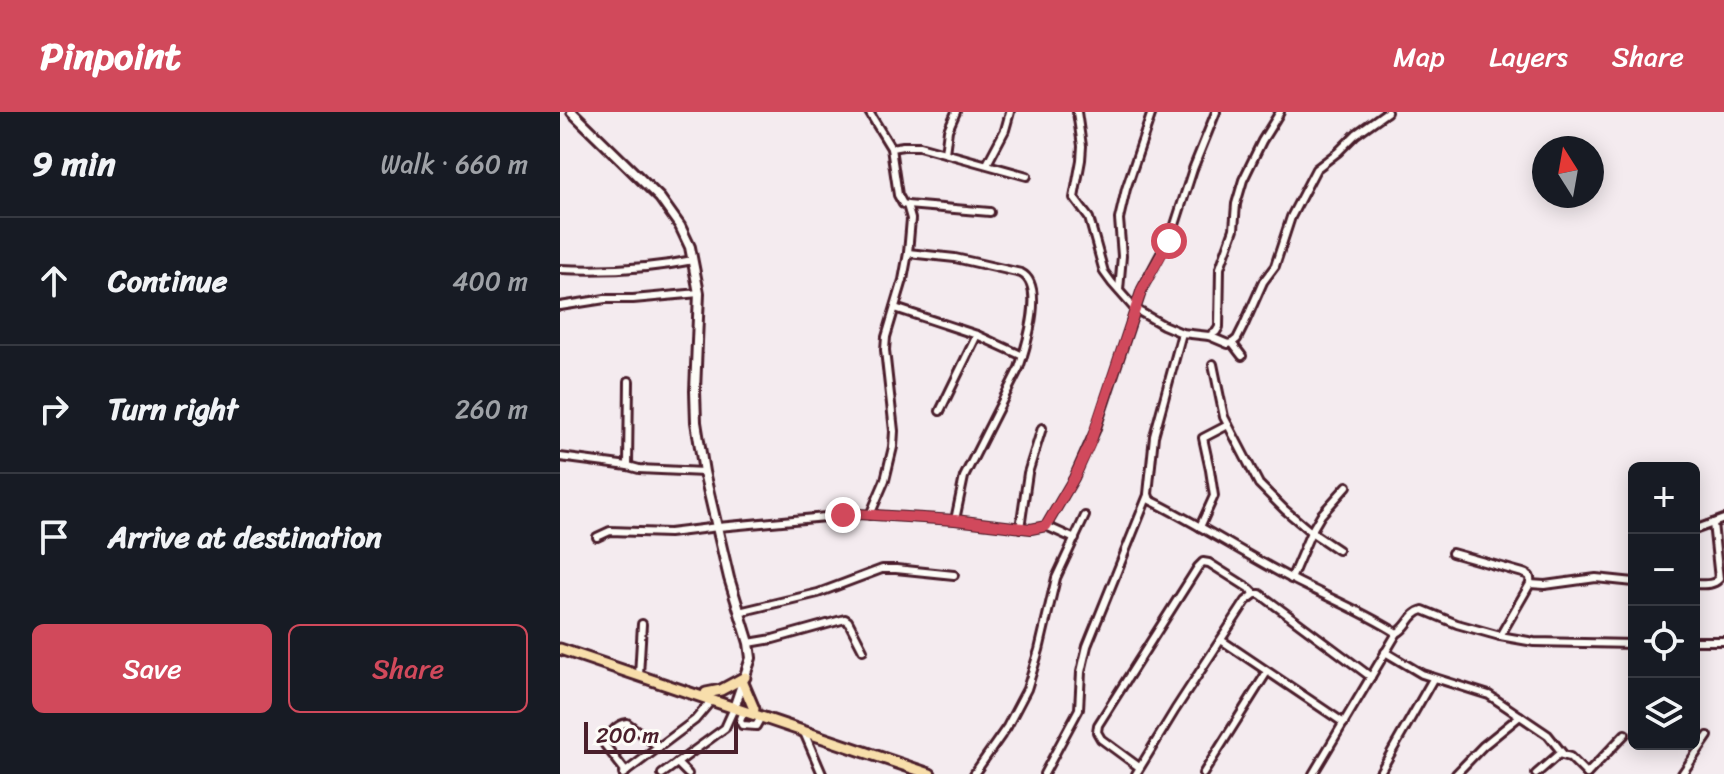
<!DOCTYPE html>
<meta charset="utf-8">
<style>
:root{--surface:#171b24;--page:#20242c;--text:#f1f3f6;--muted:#9ea1a6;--line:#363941;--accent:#d1495b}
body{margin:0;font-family:Sriracha,sans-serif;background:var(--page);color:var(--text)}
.controls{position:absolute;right:24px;bottom:24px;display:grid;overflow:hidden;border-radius:12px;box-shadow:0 4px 20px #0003}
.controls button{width:72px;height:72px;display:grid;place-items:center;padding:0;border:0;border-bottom:2px solid var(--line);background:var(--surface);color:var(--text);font:40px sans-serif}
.compass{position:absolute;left:972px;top:24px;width:72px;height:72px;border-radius:50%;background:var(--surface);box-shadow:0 4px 20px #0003;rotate:349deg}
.scale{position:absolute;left:24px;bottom:20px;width:154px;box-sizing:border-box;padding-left:8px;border:4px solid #4a1f2b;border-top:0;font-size:22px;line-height:28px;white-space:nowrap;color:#4a1f2b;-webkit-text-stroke:6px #fdfcf7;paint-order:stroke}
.stop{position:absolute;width:24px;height:24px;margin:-18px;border:6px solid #d1495b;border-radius:50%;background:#fff}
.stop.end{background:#d1495b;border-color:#fff;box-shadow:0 2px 8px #0008}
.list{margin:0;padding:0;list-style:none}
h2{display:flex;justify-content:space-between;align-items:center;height:104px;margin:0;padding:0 32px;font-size:34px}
h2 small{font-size:26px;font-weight:400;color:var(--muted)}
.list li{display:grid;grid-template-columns:52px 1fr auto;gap:24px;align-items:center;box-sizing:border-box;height:128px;padding:0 32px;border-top:2px solid var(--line)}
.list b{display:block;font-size:30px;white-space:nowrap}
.list em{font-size:26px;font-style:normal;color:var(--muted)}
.actions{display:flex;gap:16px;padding:24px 32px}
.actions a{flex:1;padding:18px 0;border:2px solid var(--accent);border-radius:12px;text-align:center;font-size:28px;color:var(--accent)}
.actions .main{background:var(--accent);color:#fff}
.icon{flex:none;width:44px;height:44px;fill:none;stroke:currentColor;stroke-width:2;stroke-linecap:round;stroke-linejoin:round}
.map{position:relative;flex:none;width:1164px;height:662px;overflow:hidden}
header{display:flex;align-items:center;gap:48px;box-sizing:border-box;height:112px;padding:0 40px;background:var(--accent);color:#fff}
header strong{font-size:38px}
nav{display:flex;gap:44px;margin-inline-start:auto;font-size:28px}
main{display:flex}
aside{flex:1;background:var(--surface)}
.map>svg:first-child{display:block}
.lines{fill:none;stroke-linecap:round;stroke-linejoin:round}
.street-casing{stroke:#4a1f2b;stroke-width:12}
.secondary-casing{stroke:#4a1f2b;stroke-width:14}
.primary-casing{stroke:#4a1f2b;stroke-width:15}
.street{stroke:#fdfcf7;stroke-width:6}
.secondary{stroke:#fdfcf7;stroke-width:8}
.primary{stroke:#f8deab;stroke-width:9}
.route{stroke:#d1495b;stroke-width:10}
</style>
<header>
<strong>Pinpoint</strong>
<nav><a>Map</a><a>Layers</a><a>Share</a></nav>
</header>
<main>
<aside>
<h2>9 min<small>Walk · 660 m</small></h2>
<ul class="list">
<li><svg class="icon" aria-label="ahead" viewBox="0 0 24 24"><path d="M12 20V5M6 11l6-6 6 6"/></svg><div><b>Continue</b></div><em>400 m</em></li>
<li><svg class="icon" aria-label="right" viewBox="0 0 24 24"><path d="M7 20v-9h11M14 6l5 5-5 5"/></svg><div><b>Turn right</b></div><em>260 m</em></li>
<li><svg class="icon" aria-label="arrive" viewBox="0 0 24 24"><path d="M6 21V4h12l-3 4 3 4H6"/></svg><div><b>Arrive at destination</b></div></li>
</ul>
<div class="actions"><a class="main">Save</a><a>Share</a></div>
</aside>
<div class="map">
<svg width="1164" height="662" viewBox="0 0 1164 662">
<rect width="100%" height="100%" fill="#f4ebef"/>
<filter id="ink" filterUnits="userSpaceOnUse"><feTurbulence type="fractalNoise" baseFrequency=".0125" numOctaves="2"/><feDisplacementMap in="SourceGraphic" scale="16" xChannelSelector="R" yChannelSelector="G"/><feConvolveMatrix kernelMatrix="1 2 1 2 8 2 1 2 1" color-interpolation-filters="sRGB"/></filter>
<g filter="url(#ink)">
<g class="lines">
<defs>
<g id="street">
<path d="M309 0 331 36 338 83 343 92 347 93 351 107 348 141 343 168 326 225 325 238 334 319 333 335 325 368 310 403"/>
<path d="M517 0 522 34 521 48 514 86 529 106 544 160 552 171 575 197 603 213 622 221 649 224 668 232 672 231 682 244"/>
<path d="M331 36 343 34H359L467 64"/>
<path d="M385 41 388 18 396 0"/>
<path d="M427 52 445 18 450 0"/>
<path d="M347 93 430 100"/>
<path d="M348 141 395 146 461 161C486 173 466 235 459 256L404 365 395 408"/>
<path d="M0 157C45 159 89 157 133 148"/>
<path d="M559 178 562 144 559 107 566 77 592 0"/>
<path d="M0 194 45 187H73L139 181"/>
<path d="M335 196 417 223 463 244"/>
<path d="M622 221 594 324 588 382 590 388C639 412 684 442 732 467 767 485 804 500 837 521 848 516 850 501 863 498L897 512 940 524 974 530 1074 532"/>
<path d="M649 224 656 220 659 215 660 156 674 117 676 92 683 68 702 29 720 0"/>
<path d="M672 231 677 227 683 215 703 170 715 154 731 105 756 57 778 40 796 22 827 0"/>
<path d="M653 252 664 305 699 372 725 398 751 420 778 438"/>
<path d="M380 299 417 223"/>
<path d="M0 345 68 354 79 357 144 360"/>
<path d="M68 354 69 269"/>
<path d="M486 414 515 427"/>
<path d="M640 415 654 384 650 358 643 326 668 313"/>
<path d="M460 416 468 361 482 316"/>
<path d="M1134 418 1164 407"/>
<path d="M37 425 50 419 109 421 158 415 298 402 395 408 471 417 486 414 514 366 535 319 582 177 613 119 633 57 656 0"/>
<path d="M892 441 963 461C970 463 971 465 970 472L940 524"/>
<path d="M731 467 751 420 761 403 787 374"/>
<path d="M970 472 985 473 1036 466 1074 470"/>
<path d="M1134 472C1144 472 1152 474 1159 467L1153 411"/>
<path d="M179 500 258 481 322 457H336L394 463"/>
<path d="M661 528 784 611"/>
<path d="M1134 529H1164"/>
<path d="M189 531 213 527 285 507 288 509 303 538"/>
<path d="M825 540 862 562 929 583 988 623 1003 642"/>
<path d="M79 563 82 512"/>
<path d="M184 599 180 609 182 613 196 614 201 605"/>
<path d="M243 618 262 662"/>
<path d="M117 651 128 662"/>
<path d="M579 655 541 627 537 620 538 613 638 455 643 450 649 451 690 477 695 482H700L811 565"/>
<path d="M66 660 45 633C49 623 56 612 67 611L99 635"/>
<path d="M63 662 135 608 151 589"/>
<path d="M102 662 165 616 174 596"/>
<path d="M414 662 447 615 467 577 479 538 496 466 525 404"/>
<path d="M484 662 519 597 521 560 527 534 588 383"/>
<path d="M576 662 615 598 686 489 695 482"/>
<path d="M643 662 707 560"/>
<path d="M753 662 837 521"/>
<path d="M819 662 873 567"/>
<path d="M896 662 923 634 960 604"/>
<path d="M976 662 999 642 1010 645 1027 662"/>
<path d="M1027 662 1065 622"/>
<path d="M1122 662 1148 624"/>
</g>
<path id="secondary" d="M12 0 100 86 120 114 130 135 139 181 135 279 136 310 144 360 169 466 189 531 191 546 174 596"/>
<g id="primary">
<path d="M0 537 370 662"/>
<path d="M183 571 194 597"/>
<path d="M146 581 161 578 185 565"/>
</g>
</defs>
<use href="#street" class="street-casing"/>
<use href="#secondary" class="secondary-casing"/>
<use href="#primary" class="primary-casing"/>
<use href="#street" class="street"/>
<use href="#secondary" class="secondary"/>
<use href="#primary" class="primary"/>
</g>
</g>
<g class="lines" filter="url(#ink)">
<path class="route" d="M283 403 298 402 395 408 471 417 486 414 514 366 530 332 582 177 609 129"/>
</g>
</svg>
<div class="controls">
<button>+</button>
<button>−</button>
<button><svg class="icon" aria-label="locate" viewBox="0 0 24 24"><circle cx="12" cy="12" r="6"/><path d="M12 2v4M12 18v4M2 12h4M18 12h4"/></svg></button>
<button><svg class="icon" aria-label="layers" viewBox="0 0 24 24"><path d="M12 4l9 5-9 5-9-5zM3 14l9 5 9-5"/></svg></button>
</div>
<svg class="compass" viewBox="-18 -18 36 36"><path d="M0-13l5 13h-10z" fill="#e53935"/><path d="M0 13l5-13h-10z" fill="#9ea1a6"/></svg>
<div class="scale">200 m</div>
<div class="stop" style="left:609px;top:129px"></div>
<div class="stop end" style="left:283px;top:403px"></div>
</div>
</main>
